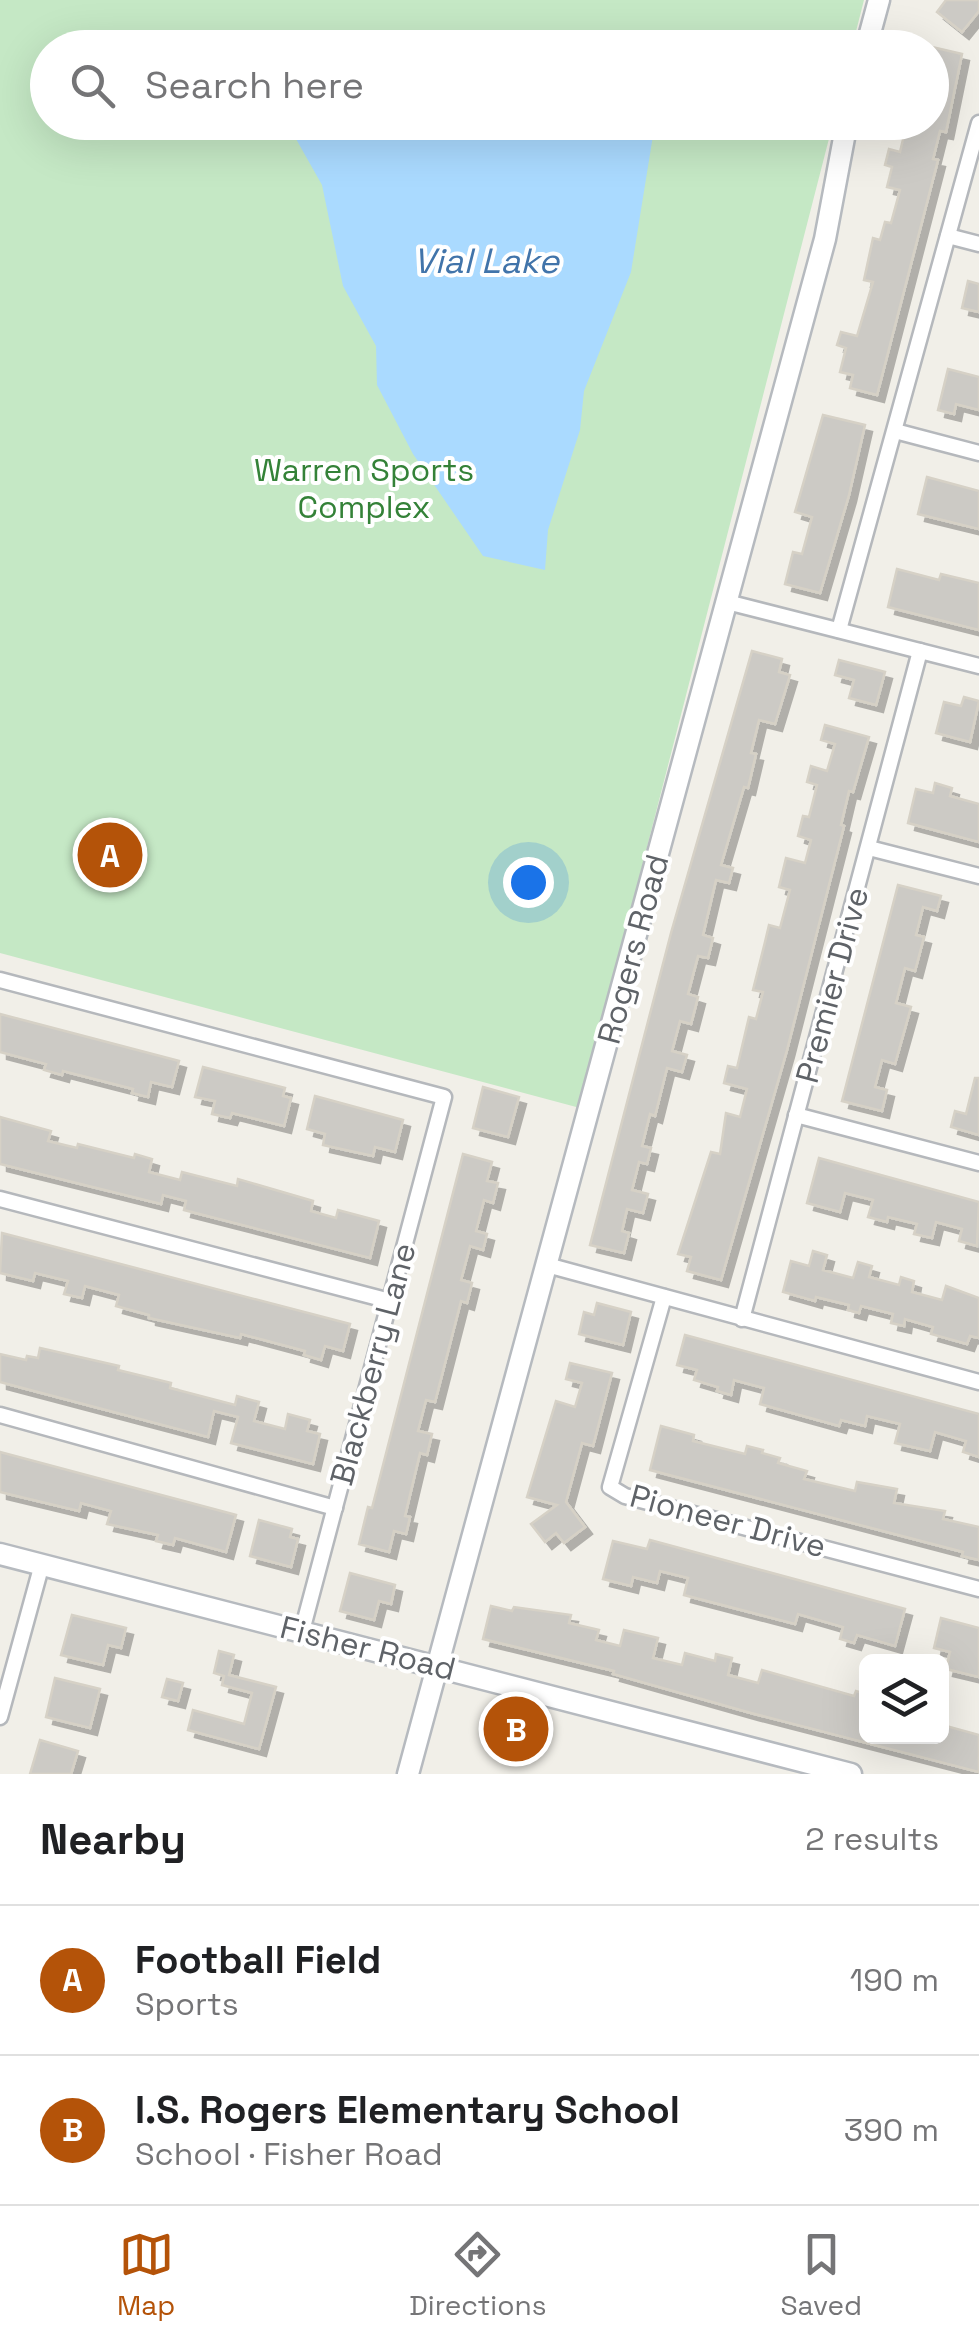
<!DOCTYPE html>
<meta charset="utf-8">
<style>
:root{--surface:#fff;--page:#f2f2f2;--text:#202124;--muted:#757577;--line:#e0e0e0;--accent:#b45309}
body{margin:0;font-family:"Space Grotesk",sans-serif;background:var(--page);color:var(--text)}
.controls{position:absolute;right:30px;bottom:30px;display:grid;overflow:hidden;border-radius:15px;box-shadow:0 10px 40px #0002}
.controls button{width:90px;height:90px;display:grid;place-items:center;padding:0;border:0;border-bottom:2px solid var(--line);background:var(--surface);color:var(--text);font:50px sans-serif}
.you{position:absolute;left:528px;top:882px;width:35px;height:35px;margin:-25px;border:8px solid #fff;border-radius:50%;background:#1a73e8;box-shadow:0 0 0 15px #1a73e833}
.badge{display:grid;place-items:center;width:65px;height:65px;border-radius:50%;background:var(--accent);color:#fff;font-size:32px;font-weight:700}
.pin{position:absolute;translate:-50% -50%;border:5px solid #fff;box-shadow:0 2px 10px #0006}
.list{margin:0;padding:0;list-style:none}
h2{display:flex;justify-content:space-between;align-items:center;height:130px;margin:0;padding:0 40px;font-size:42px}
h2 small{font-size:32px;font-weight:400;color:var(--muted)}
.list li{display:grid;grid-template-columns:65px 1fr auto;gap:30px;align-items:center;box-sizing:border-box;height:150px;padding:0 40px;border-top:2px solid var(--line)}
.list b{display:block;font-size:38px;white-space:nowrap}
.list p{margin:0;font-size:32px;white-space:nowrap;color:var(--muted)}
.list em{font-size:32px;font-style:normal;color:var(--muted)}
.icon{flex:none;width:55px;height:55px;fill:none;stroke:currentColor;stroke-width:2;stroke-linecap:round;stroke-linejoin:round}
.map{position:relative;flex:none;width:979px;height:1774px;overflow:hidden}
.search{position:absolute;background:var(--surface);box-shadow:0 10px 40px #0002;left:30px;right:30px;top:30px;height:110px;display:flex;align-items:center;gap:25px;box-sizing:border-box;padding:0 35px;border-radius:55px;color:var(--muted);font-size:38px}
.sheet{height:430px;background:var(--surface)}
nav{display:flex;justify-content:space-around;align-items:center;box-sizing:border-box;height:140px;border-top:2px solid var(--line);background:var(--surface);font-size:28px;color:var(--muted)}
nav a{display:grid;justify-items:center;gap:5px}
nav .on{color:var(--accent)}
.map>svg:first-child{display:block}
.green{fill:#c5e8c5}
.water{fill:#aadaff}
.building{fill:#cccac5;stroke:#d6d1c6;stroke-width:2.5;filter:url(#shadow)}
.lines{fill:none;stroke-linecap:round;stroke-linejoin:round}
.street-casing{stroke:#b5b8bc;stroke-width:19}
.secondary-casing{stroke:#b6babf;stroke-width:25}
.street{stroke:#fff;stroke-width:14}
.secondary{stroke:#fff;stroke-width:20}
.labels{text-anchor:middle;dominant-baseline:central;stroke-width:8;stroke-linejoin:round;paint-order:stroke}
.park-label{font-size:32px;fill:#348238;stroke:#fff}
.street-label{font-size:32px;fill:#5f6368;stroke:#fff}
.water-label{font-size:35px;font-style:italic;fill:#4174aa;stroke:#fff}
</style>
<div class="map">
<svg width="979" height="1774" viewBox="0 0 979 1774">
<defs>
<filter id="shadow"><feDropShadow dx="7" dy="7" stdDeviation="0" flood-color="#0004"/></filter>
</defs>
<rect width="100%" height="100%" fill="#f1efe8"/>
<path class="green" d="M0 0H864L852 47 48 48V122L833 123 580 1108 0 953Z"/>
<g class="water">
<path d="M621 34 662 47H551Z"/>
<path d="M287 123H655L631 272 584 391 580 430 548 530 545 570 483 556 413 454 377 385 376 346 343 286 322 185Z"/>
</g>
<g class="building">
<path d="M946 0H979V11L962 32 937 12Z"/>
<path d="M932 47 962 54 946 132 940 131 933 159 938 160 877 395 850 388 853 375 840 372 846 348 837 345 841 332 857 336 873 282 864 280 873 238 880 240 885 222 891 223 900 190 887 187 892 167 885 165 889 149 900 152 905 131 917 134 920 122H932Z"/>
<path d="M968 281 979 284V312L962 308Z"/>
<path d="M948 369 979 377V410L956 404 954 414 938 410Z"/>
<path d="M823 415 865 425 849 495 820 593 785 584 793 552 802 554 812 517 795 512Z"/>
<path d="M927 477 979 491V529L918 514Z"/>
<path d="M897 569 939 580 941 574 979 583V630L888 607Z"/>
<path d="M752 651 782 659 779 672 790 675 775 724 759 720 751 753 756 754 748 788 744 787 721 865 733 868 729 883 716 880 703 935 713 938 708 958 698 956 688 994 698 997 691 1024 680 1021 672 1051 687 1055 682 1072 667 1068 655 1116 650 1114 642 1146 651 1148 647 1164 639 1162 632 1190 648 1194 643 1213 627 1209 622 1231 629 1233 624 1253 590 1245 671 933Z"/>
<path d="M839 660 885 672 876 705 849 698 854 680 835 675Z"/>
<path d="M964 697 979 701 970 742 936 733 944 702 961 706Z"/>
<path d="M825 725 869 737 853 792 849 791 841 825 844 826 787 1050 721 1280 687 1271 691 1257 678 1254 711 1152 720 1154 726 1113 740 1117 747 1089 724 1083 728 1066 737 1068 749 1017 756 1019 763 992 753 990 765 942 769 925 780 928 790 890 779 887 786 858 805 863 811 840 798 836 803 816 809 817 817 785 807 782 811 766 827 771 835 744 821 740Z"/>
<path d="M935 783 952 788 950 796 979 804V842L908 823 916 789 933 793Z"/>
<path d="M898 885 941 896 937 911 923 907 916 935 924 937 915 971 905 968 896 1003 911 1007 895 1064 882 1060 875 1087 887 1090 882 1111 842 1101Z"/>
<path d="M0 1014 179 1061 172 1087 151 1082 148 1097 132 1093 133 1089 63 1071 62 1075 44 1070 46 1064 0 1052Z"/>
<path d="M203 1067 285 1088 283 1096 291 1098 284 1126 232 1113 230 1118 212 1114 215 1101 195 1097Z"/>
<path d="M975 1078H979V1135L951 1127 955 1111 966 1114Z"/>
<path d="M483 1087 519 1097 508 1137 473 1128Z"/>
<path d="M315 1096 403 1120 395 1152 375 1147 373 1156 323 1145 325 1134 307 1129Z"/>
<path d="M0 1117 51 1131 48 1141 77 1148 78 1144 134 1158 135 1154 152 1159 149 1172 180 1180 182 1172 237 1186 238 1179 313 1201 311 1211 336 1218 338 1210 379 1221 370 1258 184 1210 186 1201 163 1195 161 1204 0 1164Z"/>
<path d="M463 1154 492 1162 487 1181 498 1183 493 1203 484 1200 476 1231 487 1234 483 1250 470 1246 461 1280 472 1283 467 1303 461 1301 435 1402 426 1400 418 1431 432 1434 427 1455 420 1453 405 1516 410 1517 406 1534 394 1531 389 1552 359 1544 368 1507 372 1508Z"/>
<path d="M819 1158 979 1202 977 1246 959 1241 962 1229 936 1222 932 1238 914 1234 917 1224 888 1217 887 1222 868 1217 873 1200 845 1193 840 1212 807 1203Z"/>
<path d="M2 1233 350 1324 343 1351 325 1346 321 1360 304 1355 305 1351 241 1334 240 1338 149 1318V1315L116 1306 119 1295 85 1286 82 1298 64 1294 68 1281 35 1273 33 1281 0 1273Z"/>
<path d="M813 1251 827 1255 823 1270 853 1278 858 1262 872 1266 869 1277 899 1285 901 1277 914 1281 912 1292 942 1300 946 1286 979 1298V1338L970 1336 967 1344 931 1334 933 1327 905 1319 904 1326 891 1323 893 1314 861 1306 859 1313 848 1310 849 1305 816 1297 815 1301 783 1292 791 1261 809 1266Z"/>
<path d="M597 1303 631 1312 623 1345 579 1334 584 1312 594 1315Z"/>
<path d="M685 1335 979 1414V1457L963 1452 966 1441 935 1432 930 1451 895 1443 900 1424 867 1416 865 1426 841 1420 839 1426 760 1404 764 1388 734 1380 731 1395 717 1391 718 1387 694 1380 697 1370 677 1365Z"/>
<path d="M40 1348 119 1366 118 1370 171 1383 170 1388 235 1405 237 1396 259 1402 254 1421 285 1429 288 1414 310 1420 307 1431 320 1434 313 1464 231 1443 238 1417 214 1411 208 1437 0 1382V1354L26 1360 27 1356 38 1358Z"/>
<path d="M570 1363 612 1373 593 1446 582 1443 566 1502 585 1527 564 1543 556 1533 545 1542 531 1524 557 1505 527 1497 556 1401 575 1407 582 1383 566 1379Z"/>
<path d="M661 1426 694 1435 693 1441 745 1454 747 1446 763 1450 762 1453 780 1458 778 1463 807 1471 804 1479 855 1491 857 1482 897 1489 894 1503 945 1511 943 1519 979 1527V1560L962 1556 963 1552 650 1470Z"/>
<path d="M0 1452 236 1515 226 1552 175 1538 173 1545 156 1541 158 1535 107 1524 111 1511 81 1503 79 1511 0 1492Z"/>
<path d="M259 1520 292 1529 290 1537 298 1539 291 1567 250 1556Z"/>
<path d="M650 1540 905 1609 895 1646 857 1635 854 1643 840 1639 843 1627 798 1614 795 1624 684 1595 688 1578 660 1571 657 1583 633 1577 631 1586 603 1579 613 1541 647 1549Z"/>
<path d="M350 1573 395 1585 391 1604 379 1601 374 1620 340 1611Z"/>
<path d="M491 1606 512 1611 514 1607 571 1615 569 1623 599 1630 596 1640 620 1646 624 1630 658 1638 653 1658 682 1665 685 1653 715 1661 716 1654 732 1658 728 1675 758 1683 762 1670 854 1696 856 1691 866 1694V1736H942L943 1725 979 1735V1772L751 1713 613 1674 614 1671 483 1639Z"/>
<path d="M72 1615 126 1628 121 1648 108 1645 103 1665 61 1655Z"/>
<path d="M941 1618 979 1628V1677L946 1669 950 1652 934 1648Z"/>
<path d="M219 1651 234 1655 229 1675 276 1687 259 1749 188 1730 193 1710 244 1724 252 1693 222 1685 224 1676 214 1673Z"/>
<path d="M55 1678 100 1689 90 1728 46 1717Z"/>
<path d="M167 1679 183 1683 178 1701 162 1697Z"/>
<path d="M40 1740 78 1751 71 1774H30Z"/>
</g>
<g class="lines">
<defs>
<g id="street">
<path d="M948 236 979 244"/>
<path d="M895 431 979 453"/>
<path d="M727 602 979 666"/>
<path d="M839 630 979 123"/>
<path d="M869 848 979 876"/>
<path d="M0 980 444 1097 302 1631"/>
<path d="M796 1115 979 1163"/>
<path d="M0 1199 390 1301"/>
<path d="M547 1265 979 1382"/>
<path d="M664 1297 610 1487 625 1496 979 1589"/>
<path d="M742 1319 920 651"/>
<path d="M0 1415 335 1508"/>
<path d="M0 1717 42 1564"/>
</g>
<g id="secondary">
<path d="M866 48 879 0"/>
<path d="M0 1554 851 1774"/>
<path d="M408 1774 825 239 847 122"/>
</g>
</defs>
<use href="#street" class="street-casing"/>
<use href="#secondary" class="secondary-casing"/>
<use href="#street" class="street"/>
<use href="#secondary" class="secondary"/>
</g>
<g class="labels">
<g class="park-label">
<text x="364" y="470">Warren Sports<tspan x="364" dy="37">Complex</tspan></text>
</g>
<g class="street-label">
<text transform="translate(633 949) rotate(-75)">Rogers Road</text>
<text transform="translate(832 985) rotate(-75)">Premier Drive</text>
<text transform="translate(373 1364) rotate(-75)">Blackberry Lane</text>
<text transform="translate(728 1521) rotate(15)">Pioneer Drive</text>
<text transform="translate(368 1648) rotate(14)">Fisher Road</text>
</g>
<g class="water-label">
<text x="486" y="261">Vial Lake</text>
</g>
</g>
</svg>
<div class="controls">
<button><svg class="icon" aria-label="layers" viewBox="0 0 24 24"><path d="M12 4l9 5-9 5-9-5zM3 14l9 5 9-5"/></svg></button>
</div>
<div class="you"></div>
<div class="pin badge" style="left:110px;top:855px">A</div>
<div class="pin badge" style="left:516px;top:1729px">B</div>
<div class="search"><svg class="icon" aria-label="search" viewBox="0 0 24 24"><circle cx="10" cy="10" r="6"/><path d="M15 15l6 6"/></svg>Search here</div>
</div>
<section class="sheet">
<h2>Nearby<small>2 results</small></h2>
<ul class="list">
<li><span class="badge">A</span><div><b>Football Field</b><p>Sports</p></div><em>190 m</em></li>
<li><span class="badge">B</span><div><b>I.S. Rogers Elementary School</b><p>School · Fisher Road</p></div><em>390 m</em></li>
</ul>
</section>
<nav>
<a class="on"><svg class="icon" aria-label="map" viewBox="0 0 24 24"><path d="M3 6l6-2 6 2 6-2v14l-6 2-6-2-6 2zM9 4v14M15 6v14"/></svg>Map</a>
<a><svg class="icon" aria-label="directions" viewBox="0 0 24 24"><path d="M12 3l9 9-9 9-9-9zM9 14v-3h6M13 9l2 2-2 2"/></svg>Directions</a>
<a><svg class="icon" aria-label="saved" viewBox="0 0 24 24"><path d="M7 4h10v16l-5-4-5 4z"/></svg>Saved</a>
</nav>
